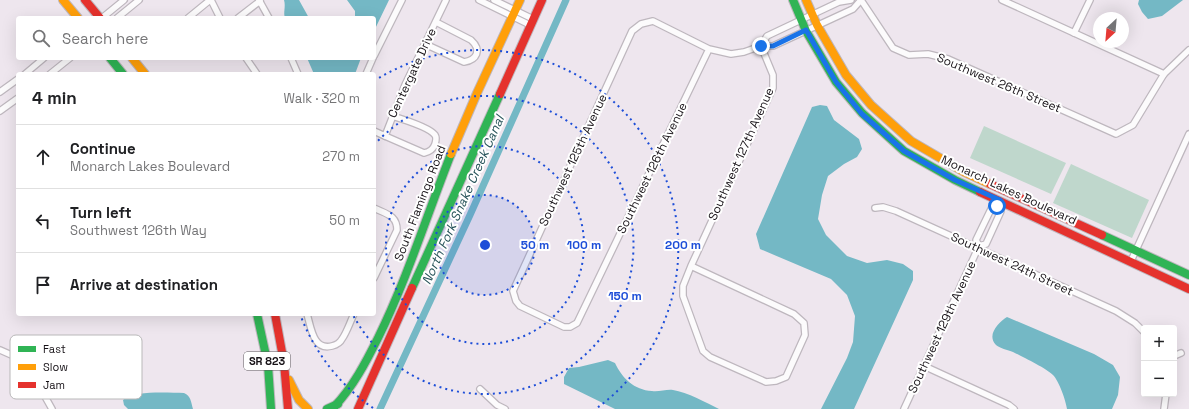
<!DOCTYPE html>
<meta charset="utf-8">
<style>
:root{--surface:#fff;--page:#f2f2f2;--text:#202124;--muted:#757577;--line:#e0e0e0}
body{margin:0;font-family:"Space Grotesk",sans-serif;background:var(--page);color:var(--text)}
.controls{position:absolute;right:12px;bottom:12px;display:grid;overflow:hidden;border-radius:4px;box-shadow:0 4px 16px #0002}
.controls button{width:36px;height:36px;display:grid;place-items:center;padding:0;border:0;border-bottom:1px solid var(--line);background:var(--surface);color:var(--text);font:20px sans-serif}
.compass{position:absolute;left:1093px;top:12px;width:36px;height:36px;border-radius:50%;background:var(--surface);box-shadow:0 4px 16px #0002;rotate:206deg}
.stop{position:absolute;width:12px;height:12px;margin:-9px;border:3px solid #1a73e8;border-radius:50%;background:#fff}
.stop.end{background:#1a73e8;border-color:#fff;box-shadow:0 1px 4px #0008}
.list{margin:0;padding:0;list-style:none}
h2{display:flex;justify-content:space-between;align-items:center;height:52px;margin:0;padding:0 16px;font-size:17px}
h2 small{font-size:13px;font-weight:400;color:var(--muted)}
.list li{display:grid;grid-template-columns:26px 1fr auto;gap:12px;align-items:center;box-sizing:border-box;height:64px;padding:0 16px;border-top:1px solid var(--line)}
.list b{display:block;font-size:15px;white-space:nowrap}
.list p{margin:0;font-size:13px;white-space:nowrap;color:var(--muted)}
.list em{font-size:13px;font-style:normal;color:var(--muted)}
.icon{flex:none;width:22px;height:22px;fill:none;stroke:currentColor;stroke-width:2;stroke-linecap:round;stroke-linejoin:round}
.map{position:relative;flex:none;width:1189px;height:409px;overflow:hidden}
.search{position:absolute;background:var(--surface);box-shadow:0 4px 16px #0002;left:16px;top:16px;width:360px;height:44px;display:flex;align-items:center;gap:10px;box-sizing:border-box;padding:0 14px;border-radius:4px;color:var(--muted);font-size:15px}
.panel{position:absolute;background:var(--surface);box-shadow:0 4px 16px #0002;left:16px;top:72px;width:360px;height:244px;border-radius:4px}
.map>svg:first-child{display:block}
.green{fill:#bfd7cc}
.water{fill:#74b8c5}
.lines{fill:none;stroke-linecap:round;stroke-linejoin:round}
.canal{stroke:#74b8c5;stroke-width:7}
.street-casing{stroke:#beb7be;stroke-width:8}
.fast-casing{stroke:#beb7be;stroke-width:10}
.slow-casing{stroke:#beb7be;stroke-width:10}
.jam-casing{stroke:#beb7be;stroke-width:10}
.street{stroke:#fcfbfc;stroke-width:5.5}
.fast{stroke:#30b455;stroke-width:8}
.slow{stroke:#ff9f0a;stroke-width:8}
.jam{stroke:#e5322d;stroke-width:8}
.route{stroke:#1a73e8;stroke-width:5}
.ring{fill:none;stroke:#1d4ed8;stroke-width:2;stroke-dasharray:2 4}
.labels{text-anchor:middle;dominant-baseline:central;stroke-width:4;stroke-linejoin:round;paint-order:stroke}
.shield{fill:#fff;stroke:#5d595d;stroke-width:1}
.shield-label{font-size:11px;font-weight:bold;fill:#171217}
.street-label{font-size:12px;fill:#171217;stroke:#fff}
.water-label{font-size:13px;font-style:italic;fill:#28535a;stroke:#fff}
.key{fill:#fff;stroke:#b9b8b9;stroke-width:1}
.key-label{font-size:11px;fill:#171217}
.centre{fill:#1d4ed8;stroke:#fff;stroke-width:2}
.ring-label{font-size:12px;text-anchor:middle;font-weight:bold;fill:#1d4ed8;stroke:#fff;stroke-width:4;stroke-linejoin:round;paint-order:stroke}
</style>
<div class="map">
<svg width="1189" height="409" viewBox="0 0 1189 409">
<rect width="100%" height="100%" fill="#eee6ee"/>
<g class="green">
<path d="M984 126 1066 163 1051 194 970 158Z"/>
<path d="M1071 164 1149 200 1132 238 1053 203Z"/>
</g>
<g class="water">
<path d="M284 0H299L309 18H285C283 12 286 7 284 0Z"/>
<path d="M347 0H389L374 31V18H355V11Z"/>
<path d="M1139 0H1183L1162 16 1148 19 1142 12 1138 4Z"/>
<path d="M307 58H361L355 74H314Z"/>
<path d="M820 105 827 106 834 120 859 139 862 149 857 157 844 164 828 176 822 195 818 219 826 235 847 256 867 263 887 260 903 264 913 271V280L854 409H821L847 358 853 342 855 316 847 295 831 279 760 249 756 234 812 107Z"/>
<path d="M1007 317 1094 354 1113 365 1120 377 1118 395 1112 409H1067C1066 401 1059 381 1053 375 1046 368 1023 357 1013 352 1008 350 999 348 996 345 986 335 999 322 1007 317Z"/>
<path d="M608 360 615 363C622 378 634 390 652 391 659 392 667 389 673 390 687 392 707 403 719 409H615L564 384V377L569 368 579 367Z"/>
<path d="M184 393C191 396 191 402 193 409H128L124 405 123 400C134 390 169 393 184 393Z"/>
</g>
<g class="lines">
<path class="canal" d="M380 409 470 215 566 0"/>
<defs>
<g id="street">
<path d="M211 0 220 18"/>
<path d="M259 0 269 18"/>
<path d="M479 0 530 25"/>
<path d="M494 0 533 19"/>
<path d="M861 0 893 48 909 55 928 54 948 59 1116 134 1133 125 1164 74 1189 50"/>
<path d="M1002 0 1164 74"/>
<path d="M102 18 124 0"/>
<path d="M117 18 139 0"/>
<path d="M188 18 210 0"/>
<path d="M238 18 260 1"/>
<path d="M1074 33 1090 0"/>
<path d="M425 44 464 62C477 60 482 50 471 40L436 22"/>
<path d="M761 46 767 36 839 2 851 0"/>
<path d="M709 49 577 323 570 327H564L520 306 516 301 513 291 632 31 641 24 653 21 709 49 731 54 744 52 761 46H773L853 9 861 0"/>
<path d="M374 56 402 0"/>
<path d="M246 58 257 74"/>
<path d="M291 58 298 74"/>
<path d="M25 74 44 58"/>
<path d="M50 74 70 58"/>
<path d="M366 74 373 58"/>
<path d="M0 92 18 79"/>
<path d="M0 111 18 98"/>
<path d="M374 131 385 136 405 85 446 0"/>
<path d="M385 136 424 153C429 152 433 150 435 144 436 141 437 138 435 135 429 127 402 119 392 116"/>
<path d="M997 206 1001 211 986 244 979 246 976 240 992 207Z"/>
<path d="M374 208C386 214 397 215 397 230L374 278"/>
<path d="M875 208 883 207 896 211 1116 311 1135 323 1144 332"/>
<path d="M1131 261 1189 134"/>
<path d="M691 266 794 314 804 323 805 335 786 377 776 381 766 382 710 357 703 351 683 296V286L691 266 773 88V75L761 46"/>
<path d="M307 314C311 327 313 351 332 346 336 345 340 343 342 339 347 332 350 322 354 314"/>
<path d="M0 350 25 361 52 409"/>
<path d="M1174 356 1181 353"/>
<path d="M924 366 1009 405 1014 409"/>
<path d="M480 389 497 405 505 409"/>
<path d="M904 409 979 246"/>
<path d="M1164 409 1166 394"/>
</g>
<g id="fast">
<path d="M793 0 806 31 836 82 862 113 904 151 955 180 980 192"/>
<path d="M110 58 123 74"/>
<path d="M1102 235 1189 275"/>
<path d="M412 288 500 94"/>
<path d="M257 314 268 365 271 409"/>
<path d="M334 407C353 387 366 362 378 338 407 279 427 215 451 154"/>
<path d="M327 409 338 404"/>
</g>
<g id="slow">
<path d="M63 0 78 18"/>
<path d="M806 0 817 25 846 75 871 105 911 141 964 172 990 184"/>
<path d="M132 58 145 74"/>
<path d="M451 154 477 93 520 0"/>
<path d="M289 380 299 400 308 409"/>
</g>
<g id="jam">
<path d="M85 0 100 18"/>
<path d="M500 94 542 0"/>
<path d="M990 184 1102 235"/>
<path d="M980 192 1189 289"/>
<path d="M275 314 284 363 288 409"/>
<path d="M358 409 412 288"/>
</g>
</defs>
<use href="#street" class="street-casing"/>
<use href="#fast" class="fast-casing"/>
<use href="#slow" class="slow-casing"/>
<use href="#jam" class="jam-casing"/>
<use href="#street" class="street"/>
<use href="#fast" class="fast"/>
<use href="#slow" class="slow"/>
<use href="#jam" class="jam"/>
</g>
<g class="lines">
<path class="route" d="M761 46H773L806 30 836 82 862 114 904 151 955 180 1000 200 997 206"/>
</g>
<circle cx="485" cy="245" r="50" fill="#1d4ed8" fill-opacity=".12"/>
<g class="ring">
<circle cx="485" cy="245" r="50"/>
<circle cx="485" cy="245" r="99"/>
<path d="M374 145A149 149 0 1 1 353 315"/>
<path d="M373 408A198 198 0 0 1 300 314M374 81A198 198 0 0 1 597 408"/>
</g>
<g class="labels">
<rect class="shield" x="244" y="352" width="46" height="18" rx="3"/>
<g class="shield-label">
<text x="267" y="361">SR 823</text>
</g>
<g class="street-label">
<text transform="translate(412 73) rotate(-65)">Centergate Drive</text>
<text transform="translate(999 83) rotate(23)">Southwest 26th Street</text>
<text transform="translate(741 154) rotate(-66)">Southwest 127th Avenue</text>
<text transform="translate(573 160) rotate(-65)">Southwest 125th Avenue</text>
<text transform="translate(652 168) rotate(-64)">Southwest 126th Avenue</text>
<text transform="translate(1009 190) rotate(25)">Monarch Lakes Boulevard</text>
<text transform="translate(420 203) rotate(-69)">South Flamingo Road</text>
<text transform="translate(1012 264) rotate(25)">Southwest 24th Street</text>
<text transform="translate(942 327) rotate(-65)">Southwest 129th Avenue</text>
</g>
<g class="water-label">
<text transform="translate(463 200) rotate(-66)">North Fork Snake Creek Canal</text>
</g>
</g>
<rect x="10" y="335" width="132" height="64" rx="6" class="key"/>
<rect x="18" y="346" width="18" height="6" fill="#30b455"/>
<rect x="18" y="364" width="18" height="6" fill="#ff9f0a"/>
<rect x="18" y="382" width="18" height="6" fill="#e5322d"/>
<g class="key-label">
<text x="43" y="353">Fast</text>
<text x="43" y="371">Slow</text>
<text x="43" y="389">Jam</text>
</g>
<circle cx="485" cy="245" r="6" class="centre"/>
<g class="ring-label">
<text x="535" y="249">50 m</text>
<text x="584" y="249">100 m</text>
<text x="683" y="249">200 m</text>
<text x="625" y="300">150 m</text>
</g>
</svg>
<div class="controls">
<button>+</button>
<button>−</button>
</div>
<svg class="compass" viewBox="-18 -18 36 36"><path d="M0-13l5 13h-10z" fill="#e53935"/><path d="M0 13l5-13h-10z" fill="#757577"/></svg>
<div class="stop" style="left:997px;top:206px"></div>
<div class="stop end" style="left:761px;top:46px"></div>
<div class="search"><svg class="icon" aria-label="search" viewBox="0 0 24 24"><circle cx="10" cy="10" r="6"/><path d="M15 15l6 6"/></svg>Search here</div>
<section class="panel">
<h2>4 min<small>Walk · 320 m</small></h2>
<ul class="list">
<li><svg class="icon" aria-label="ahead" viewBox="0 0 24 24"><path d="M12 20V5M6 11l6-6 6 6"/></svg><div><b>Continue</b><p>Monarch Lakes Boulevard</p></div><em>270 m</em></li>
<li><svg class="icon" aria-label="left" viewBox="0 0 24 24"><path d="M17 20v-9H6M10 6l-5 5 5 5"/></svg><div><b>Turn left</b><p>Southwest 126th Way</p></div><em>50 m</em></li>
<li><svg class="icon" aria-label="arrive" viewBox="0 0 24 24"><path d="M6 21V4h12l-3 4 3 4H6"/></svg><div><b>Arrive at destination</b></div></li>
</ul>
</section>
</div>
